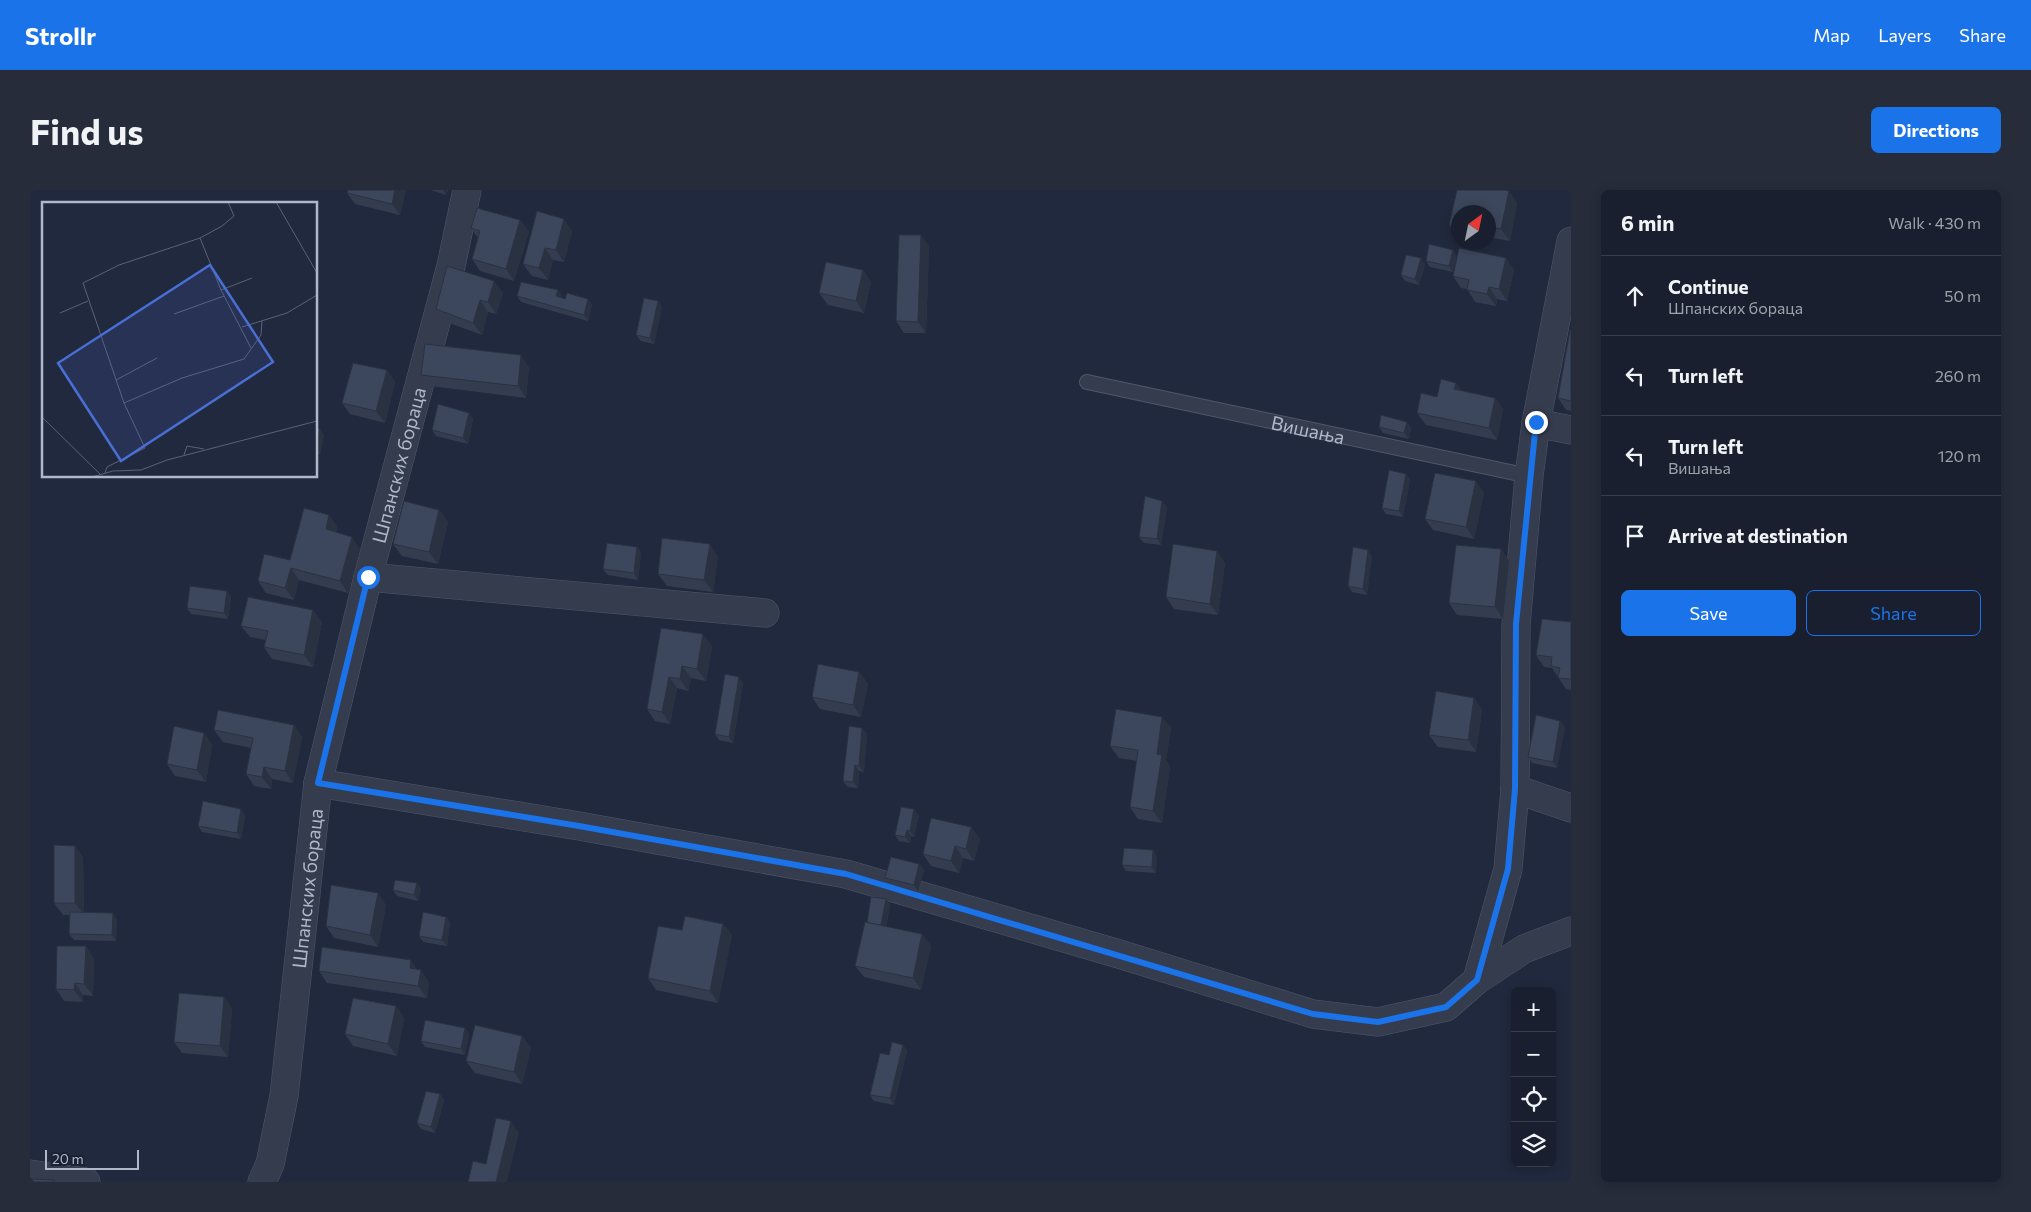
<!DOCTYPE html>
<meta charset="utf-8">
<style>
:root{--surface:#191f2e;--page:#262c3a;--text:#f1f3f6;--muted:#9fa2aa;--line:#373d4a;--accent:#1a73e8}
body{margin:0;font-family:Commissioner,sans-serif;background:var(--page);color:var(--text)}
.controls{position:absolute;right:15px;bottom:15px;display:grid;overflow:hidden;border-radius:8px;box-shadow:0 2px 12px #0003}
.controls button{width:45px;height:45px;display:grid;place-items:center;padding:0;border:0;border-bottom:1px solid var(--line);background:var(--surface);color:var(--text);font:25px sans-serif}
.compass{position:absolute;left:1421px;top:15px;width:45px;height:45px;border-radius:50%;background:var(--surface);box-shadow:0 2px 12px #0003;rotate:33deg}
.scale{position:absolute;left:15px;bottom:12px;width:94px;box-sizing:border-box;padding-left:5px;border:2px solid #b0b7c9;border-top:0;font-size:14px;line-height:18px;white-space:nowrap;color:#b0b7c9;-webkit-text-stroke:4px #1a2133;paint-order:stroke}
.stop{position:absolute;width:15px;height:15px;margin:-11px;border:4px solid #1a73e8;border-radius:50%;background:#fff}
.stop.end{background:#1a73e8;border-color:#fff;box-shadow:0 1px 5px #0008}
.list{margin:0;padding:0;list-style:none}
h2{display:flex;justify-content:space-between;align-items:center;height:65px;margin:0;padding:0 20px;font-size:21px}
h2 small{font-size:16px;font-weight:400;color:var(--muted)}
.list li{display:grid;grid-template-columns:32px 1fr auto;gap:15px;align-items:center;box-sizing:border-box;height:80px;padding:0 20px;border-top:1px solid var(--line)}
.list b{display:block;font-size:19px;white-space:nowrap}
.list p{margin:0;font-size:16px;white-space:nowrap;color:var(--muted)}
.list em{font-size:16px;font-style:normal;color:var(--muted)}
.actions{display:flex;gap:10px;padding:15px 20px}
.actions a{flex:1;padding:11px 0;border:1px solid var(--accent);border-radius:8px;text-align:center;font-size:18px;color:var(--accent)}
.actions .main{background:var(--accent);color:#fff}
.icon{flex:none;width:28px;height:28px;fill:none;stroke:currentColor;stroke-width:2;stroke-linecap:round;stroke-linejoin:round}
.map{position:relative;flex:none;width:1541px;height:992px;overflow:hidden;border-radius:8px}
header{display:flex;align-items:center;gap:30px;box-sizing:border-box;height:70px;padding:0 25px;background:var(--accent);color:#fff}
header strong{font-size:24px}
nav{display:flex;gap:28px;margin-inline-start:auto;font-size:18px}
.intro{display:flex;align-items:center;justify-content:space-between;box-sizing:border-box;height:120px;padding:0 30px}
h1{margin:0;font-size:35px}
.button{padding:12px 22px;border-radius:8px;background:var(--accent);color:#fff;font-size:18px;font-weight:700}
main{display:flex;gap:30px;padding:0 30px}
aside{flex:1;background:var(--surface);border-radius:8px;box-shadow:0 2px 12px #0003}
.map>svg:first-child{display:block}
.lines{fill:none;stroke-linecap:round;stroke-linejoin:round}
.service-casing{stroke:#505769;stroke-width:16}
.minor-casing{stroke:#505769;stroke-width:29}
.service{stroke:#353c4e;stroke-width:14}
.minor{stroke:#353c4e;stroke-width:28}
.wall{fill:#343d50}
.shaded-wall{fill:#2a3241}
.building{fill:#3c475d;stroke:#2a3241}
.route{stroke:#1a73e8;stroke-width:6}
.labels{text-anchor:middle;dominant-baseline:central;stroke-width:5;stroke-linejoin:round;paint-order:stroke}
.street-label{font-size:19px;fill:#b0b7c9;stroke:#1a2133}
.inset-road{fill:none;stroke:#5a6276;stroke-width:1}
.view{fill:#496ed4;fill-opacity:0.15;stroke:#496ed4;stroke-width:2.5}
.inset-edge{fill:none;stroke:#b0b7c9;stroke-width:2.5}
</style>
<header>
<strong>Strollr</strong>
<nav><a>Map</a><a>Layers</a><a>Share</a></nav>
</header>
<div class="intro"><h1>Find us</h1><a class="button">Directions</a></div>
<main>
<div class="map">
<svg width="1541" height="992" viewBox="0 0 1541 992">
<rect width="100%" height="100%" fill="#21293e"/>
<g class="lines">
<defs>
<g id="service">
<path id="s1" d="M1057 192 1499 286"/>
</g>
<g id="minor">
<path d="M1506 233 1541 240"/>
<path d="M338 387 735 423"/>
<path d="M288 593 549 636 816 684 1089 764 1283 824 1348 832 1416 817 1447 790 1494 759 1541 741"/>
<path d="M1485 599 1541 618"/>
<path d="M1447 790 1478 679 1485 599 1486 435 1499 286 1506 233 1541 51"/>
<path d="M0 984 56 992"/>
<path id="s2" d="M232 992 240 974 254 906 288 593 338 387 421 76 437 0"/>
</g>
</defs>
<use href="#service" class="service-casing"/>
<use href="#minor" class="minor-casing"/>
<use href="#service" class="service"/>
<use href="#minor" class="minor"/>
</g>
<g class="wall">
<path d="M318 0H376L370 25 325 14 317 3Z"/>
<path d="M401 0H418L416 5Z"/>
<path d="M1427 0H1475L1479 1 1487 13 1480 51 1458 47V22H1428V47H1427L1419 35Z"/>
<path d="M507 21 542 41 534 72 523 70 518 90 502 86 493 74Z"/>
<path d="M490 30 499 42 484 91 450 81 442 69 448 48 441 38Z"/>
<path d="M899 56 896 143H874L866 131Z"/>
<path d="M1427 66 1423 82 1400 77 1396 71Z"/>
<path d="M1476 68 1484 80 1477 111 1467 109 1466 116 1445 112 1437 99 1431 98 1423 86Z"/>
<path d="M1395 74 1389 95 1375 91 1371 85Z"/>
<path d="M833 80 841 92 834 123 798 115 789 103Z"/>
<path d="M464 91 473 103 466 124 458 122 452 145 414 131 406 119Z"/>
<path d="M487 106H532V108L535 109H558L562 115 558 131 491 112Z"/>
<path d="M628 111 632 117 624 154 611 151 606 145Z"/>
<path d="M1541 141V221L1536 220 1528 208Z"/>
<path d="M499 177 496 208 400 196 391 185Z"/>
<path d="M357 180 365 192 355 233 320 224 312 213Z"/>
<path d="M1431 201 1465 208 1473 219 1467 250 1396 235 1387 223 1407 207Z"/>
<path d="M439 223 443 229 438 254 406 246 402 240Z"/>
<path d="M1377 232 1381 238 1379 249 1353 243 1349 237Z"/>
<path d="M286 238 294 245 290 264 286 263Z"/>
<path d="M1376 284 1380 290 1373 327 1356 324 1352 318Z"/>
<path d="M1454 303 1444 349 1403 340 1395 329Z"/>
<path d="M1137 317 1131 355 1114 353 1109 347Z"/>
<path d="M409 320 418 332 408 374 372 366 363 354Z"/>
<path d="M299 325 307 337 306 342 330 359 318 403 269 390 264 410 236 403 228 391 260 370Z"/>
<path d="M607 357 611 363 608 390 578 385 573 379Z"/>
<path d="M1471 359 1479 371 1473 429 1427 425 1419 413Z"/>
<path d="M688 366 683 402 637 396 628 384Z"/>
<path d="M1342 366 1337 405 1322 402 1318 396Z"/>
<path d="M1195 373 1188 425 1144 419 1136 407Z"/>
<path d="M197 401 201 407 198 429 161 424 157 418Z"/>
<path d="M292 432 283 477 242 469 234 457 236 450 220 447 211 436Z"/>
<path d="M1541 432V500L1536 499 1522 478 1514 477 1506 465Z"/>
<path d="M631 438 682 456 676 491 661 488 658 501 647 498 640 534 625 531 617 519Z"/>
<path d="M829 482 838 494 831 527 790 519 782 507Z"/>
<path d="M713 493 703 553 689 550 685 544Z"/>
<path d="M1444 508 1452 520 1446 562 1408 557 1399 545Z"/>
<path d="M264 535 272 547 263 593 242 589 241 599 224 596 216 584 221 558 193 552 184 540Z"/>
<path d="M1535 537 1527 578 1502 573 1498 567Z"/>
<path d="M832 538 837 544 834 582 829 581 828 598 818 597 813 591Z"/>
<path d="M1141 538 1136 570 1140 577 1132 633 1108 629 1100 617 1107 571 1089 568 1080 556Z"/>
<path d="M174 543 182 555 176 592 145 586 137 574Z"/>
<path d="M215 625 211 649 172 642 168 636Z"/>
<path d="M889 625 884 647 881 646 880 653 869 651 865 645Z"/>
<path d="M941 637 950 649 944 671 933 668 929 683 901 676 893 664Z"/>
<path d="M45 656 53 668 54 722 87 729 86 751 44 750 39 744 40 725H33L24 713Z"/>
<path d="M1127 666 1126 683 1096 681 1092 675Z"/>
<path d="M889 674 894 680 888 701 859 694 855 688Z"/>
<path d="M387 693 391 699 388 711 367 706 363 700Z"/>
<path d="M856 709 860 715 856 737 892 744 901 756 891 800 834 787 825 776 837 733Z"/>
<path d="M356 715 348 757 304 748 296 736Z"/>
<path d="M416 727 420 733 417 756 393 752 389 746Z"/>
<path d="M693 734 702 745 688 813 626 800 618 788Z"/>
<path d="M64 768 63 806 53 805V812L34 811 26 799Z"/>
<path d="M387 779 399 792 397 808 297 793 289 781Z"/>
<path d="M194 807 202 819 198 867 152 863 144 852Z"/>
<path d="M366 816 374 828 367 866 323 856 315 844Z"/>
<path d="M435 838 439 844 435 865 395 857 391 851Z"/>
<path d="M492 846 501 858 492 894 445 883 436 871Z"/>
<path d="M873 855 877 861 864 915 844 911 840 905 859 865Z"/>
<path d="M410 904 414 910 405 943 391 939 387 933Z"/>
</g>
<g class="shaded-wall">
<path d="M365 0H376L370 25 362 14Z"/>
<path d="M413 0H418L416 5Z"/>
<path d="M1479 1 1487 13 1480 51 1471 39Z"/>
<path d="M534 29 542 41 534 72 526 60Z"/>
<path d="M490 30 499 42 484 91 476 79Z"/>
<path d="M891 45 899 56 896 143 888 132Z"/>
<path d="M515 58 523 70 518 90 509 78Z"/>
<path d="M1423 60 1427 66 1423 82 1419 76Z"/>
<path d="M1391 68 1395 74 1389 95 1385 89Z"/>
<path d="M1476 68 1484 80 1477 111 1469 99Z"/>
<path d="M833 80 841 92 834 123 826 111Z"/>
<path d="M464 91 473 103 466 124 458 112Z"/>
<path d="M1459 97 1467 109 1466 116 1457 104Z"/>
<path d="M528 100 532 106 531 112 526 106Z"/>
<path d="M558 109 562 115 558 131 554 125Z"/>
<path d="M450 110 458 122 452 145 443 133Z"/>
<path d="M628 111 632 117 624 154 620 148Z"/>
<path d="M491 165 499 177 496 208 488 196Z"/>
<path d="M357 180 365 192 355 233 346 221Z"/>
<path d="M1426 193 1434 204 1424 199Z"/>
<path d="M1465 208 1473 219 1467 250 1459 238Z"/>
<path d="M439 223 443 229 438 254 433 248Z"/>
<path d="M1377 232 1381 238 1379 249 1374 243Z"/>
<path d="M290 239 294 245 290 264 286 259V255Z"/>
<path d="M1376 284 1380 290 1373 327 1369 321Z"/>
<path d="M1446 291 1454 303 1444 349 1436 337Z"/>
<path d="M1132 311 1137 317 1131 355 1127 349Z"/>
<path d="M409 320 418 332 408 374 399 362Z"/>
<path d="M299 325 307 337 304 351 296 339Z"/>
<path d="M322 347 330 359 318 403 310 391Z"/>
<path d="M680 354 688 366 683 402 674 390Z"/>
<path d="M607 357 611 363 608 390 604 383Z"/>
<path d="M1471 359 1479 371 1473 429 1465 417Z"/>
<path d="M1338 360 1342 366 1337 405 1333 399Z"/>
<path d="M1187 361 1195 373 1188 425 1180 414Z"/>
<path d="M261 378 269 390 264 410 255 398Z"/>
<path d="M197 401 201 407 198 429 194 423Z"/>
<path d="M283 420 292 432 283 477 274 465Z"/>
<path d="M673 444 682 456 676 491 667 479Z"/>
<path d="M652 476 661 488 658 501 650 489Z"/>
<path d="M829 482 838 494 831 527 823 515Z"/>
<path d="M639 487 647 498 640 534 632 522Z"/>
<path d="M709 487 713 493 703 553 699 547Z"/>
<path d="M1444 508 1452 520 1446 562 1438 550Z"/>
<path d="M1132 527 1141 538 1136 570 1140 577 1132 633 1123 621 1127 564Z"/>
<path d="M1530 531 1535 537 1527 578 1523 572Z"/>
<path d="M264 535 272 547 263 593 255 581Z"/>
<path d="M832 538 837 544 834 582 829 576Z"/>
<path d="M174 543 182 555 176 592 167 580Z"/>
<path d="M825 575 829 581 828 598 823 592Z"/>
<path d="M234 577 242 589 241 599 232 587Z"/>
<path d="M211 619 215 625 211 649 207 643Z"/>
<path d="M884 619 889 625 884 647 880 641Z"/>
<path d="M941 637 950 649 944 671 936 659Z"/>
<path d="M877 640 881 646 880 653 875 647Z"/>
<path d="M45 656 53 668 54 725 45 713Z"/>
<path d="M925 656 933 668 929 683 921 671Z"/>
<path d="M1123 660 1127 666 1126 683 1122 677Z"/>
<path d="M889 674 894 680 888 701 884 695Z"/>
<path d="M387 693 391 699 388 711 384 705Z"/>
<path d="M348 703 356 715 348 757 340 745Z"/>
<path d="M856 709 860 715 855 741 851 735Z"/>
<path d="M83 723 87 729 86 751 82 745Z"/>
<path d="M416 727 420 733 417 756 412 750Z"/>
<path d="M693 734 702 745 688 813 680 801Z"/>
<path d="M892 744 901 756 891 800 883 788Z"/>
<path d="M56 756 64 768 63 806 54 794Z"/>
<path d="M381 770 389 782 380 778Z"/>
<path d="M391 780 399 792 397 808 388 796Z"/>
<path d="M45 793 53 805V812L44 800Z"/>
<path d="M194 807 202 819 198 867 190 856Z"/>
<path d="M366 816 374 828 367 866 358 854Z"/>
<path d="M435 838 439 844 435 865 431 859Z"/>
<path d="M492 846 501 858 492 894 484 882Z"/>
<path d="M873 855 877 861 864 915 860 908Z"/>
<path d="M410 904 414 910 405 943 401 937Z"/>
<path d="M481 931 489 943 477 992H466Z"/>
</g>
<g class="building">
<path d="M318 0H365L362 14 317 3Z"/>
<path d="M1427 0H1475L1479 1 1471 39 1458 37V22H1428V37L1419 35Z"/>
<path d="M447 18 490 30 476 79 442 69 450 41 441 38Z"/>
<path d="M507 21 534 29 526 60 515 58 509 78 493 74Z"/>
<path d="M869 45H891L888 132 866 131Z"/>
<path d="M1399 54 1423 60 1419 76 1396 71Z"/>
<path d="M1429 58 1476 68 1469 99 1459 97 1457 104 1437 100 1439 90 1423 86Z"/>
<path d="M1376 65 1391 68 1385 89 1371 85Z"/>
<path d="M796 72 833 80 826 111 789 103Z"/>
<path d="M417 76 464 91 458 112 450 110 443 133 406 119Z"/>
<path d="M491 92 528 100 526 106 535 109 537 103 558 109 554 125 487 106Z"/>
<path d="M614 108 628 111 620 148 606 145Z"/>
<path d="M1540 140 1541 141V211L1528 208Z"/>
<path d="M395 154 491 165 488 196 391 185Z"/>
<path d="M323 173 357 180 346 221 312 213Z"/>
<path d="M1411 189 1426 193 1424 199 1465 208 1459 238 1387 223 1391 203 1407 207Z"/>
<path d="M408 214 439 223 433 248 402 240Z"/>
<path d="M1351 225 1377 232 1374 243 1349 237Z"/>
<path d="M286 238 290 239 286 255Z"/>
<path d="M1359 280 1376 284 1369 321 1352 318Z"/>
<path d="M1405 283 1446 291 1436 337 1395 329Z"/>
<path d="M1115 306 1132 311 1127 349 1109 347Z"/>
<path d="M374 311 409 320 399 362 363 354Z"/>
<path d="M274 318 299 325 296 339 322 347 310 391 261 378 255 398 228 391 234 364 260 370Z"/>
<path d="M632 348 680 354 674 390 628 384Z"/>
<path d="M577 353 607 357 604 383 573 379Z"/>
<path d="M1143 354 1187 361 1180 414 1136 407Z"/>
<path d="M1426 355 1471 359 1465 417 1419 413Z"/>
<path d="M1323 357 1338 360 1333 399 1318 396Z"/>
<path d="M160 396 197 401 194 423 157 418Z"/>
<path d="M218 407 283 420 274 465 234 457 238 441 211 436Z"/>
<path d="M1512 429 1541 432V489L1528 488 1530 478 1521 476 1522 467 1506 465Z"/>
<path d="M631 438 673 444 667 479 652 476 650 489 639 487 632 522 617 519Z"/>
<path d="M788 474 829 482 823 515 782 507Z"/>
<path d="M695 484 709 487 699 547 685 544Z"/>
<path d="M1406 501 1444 508 1438 550 1399 545Z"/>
<path d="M1086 519 1132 527 1127 564 1132 565 1123 621 1100 617 1108 560 1080 556Z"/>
<path d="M188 520 264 535 255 581 234 577 232 587 216 584 223 548 184 540Z"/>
<path d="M1506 525 1530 531 1523 572 1498 567Z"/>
<path d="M144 536 174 543 167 580 137 574Z"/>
<path d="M819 536 832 538 829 576 825 575 823 592 813 591Z"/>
<path d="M173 611 211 619 207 643 168 636Z"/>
<path d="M871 617 884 619 880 641 877 640 875 647 865 645Z"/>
<path d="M901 628 941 637 936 659 925 656 921 671 893 664Z"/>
<path d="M24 655 45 656V713H24Z"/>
<path d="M1094 658 1123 660 1122 677 1092 675Z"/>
<path d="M861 667 889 674 884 695 855 688Z"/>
<path d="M365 690 387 693 384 705 363 700Z"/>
<path d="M301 695 348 703 340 745 296 736Z"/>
<path d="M841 707 856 709 851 735 837 733Z"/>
<path d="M40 722 83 723 82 745 39 744Z"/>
<path d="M393 722 416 727 412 750 389 746Z"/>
<path d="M655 726 693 734 680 801 618 788 628 736 652 740Z"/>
<path d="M835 732 892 744 883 788 825 776Z"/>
<path d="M27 756H56L54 794 45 793 44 800 26 799Z"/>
<path d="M292 757 381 770 380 778 391 780 388 796 289 781Z"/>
<path d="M149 803 194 807 190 856 144 852Z"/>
<path d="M323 808 366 816 358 854 315 844Z"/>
<path d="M395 830 435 838 431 859 391 851Z"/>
<path d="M445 835 492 846 484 882 436 871Z"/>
<path d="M862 852 873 855 860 908 840 905 850 863 859 865Z"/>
<path d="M396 901 410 904 401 937 387 933Z"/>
<path d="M466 928 481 931 466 992H438L443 971 456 974Z"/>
<path d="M0 989 24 990V992H0Z"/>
</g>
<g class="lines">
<path class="route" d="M338 387 288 593 549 636 816 684 1283 824 1348 832 1416 817 1447 790 1478 679 1485 599 1486 434 1506 232"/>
</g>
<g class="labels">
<g class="street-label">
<text stroke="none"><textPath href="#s1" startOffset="226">Вишања</textPath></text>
<text stroke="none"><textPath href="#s2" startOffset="732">Шпанских бораца</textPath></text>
<text stroke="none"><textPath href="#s2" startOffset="298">Шпанских бораца</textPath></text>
</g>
</g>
<g transform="translate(12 12)">
<rect width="275" height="275" fill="#21293e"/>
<path class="inset-road" d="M234 0 275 71M158 36 179 88 209 146M179 88 210 76M18 111 46 99M132 112 182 94M200 125 245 111 275 93M74 178 115 156M82 201 140 176 202 157 219 133 220 119M0 215 58 272M142 253 145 244 162 247M63 271 65 265 103 246 82 201 41 81 77 63 158 36 180 24 192 14 186 0M50 275 71 269 99 268 125 258 275 219"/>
<path class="view" d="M168 63 231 160 79 259 16 161Z"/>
<rect width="275" height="275" class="inset-edge"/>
</g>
</svg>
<div class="controls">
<button>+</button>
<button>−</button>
<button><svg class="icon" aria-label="locate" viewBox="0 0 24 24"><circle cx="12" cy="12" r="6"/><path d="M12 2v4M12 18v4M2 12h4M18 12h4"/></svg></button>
<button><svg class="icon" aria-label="layers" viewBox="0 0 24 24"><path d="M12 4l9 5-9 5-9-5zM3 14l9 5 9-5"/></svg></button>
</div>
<svg class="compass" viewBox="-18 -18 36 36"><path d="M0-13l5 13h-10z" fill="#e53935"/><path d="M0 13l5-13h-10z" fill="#9fa2aa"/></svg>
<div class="scale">20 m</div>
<div class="stop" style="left:338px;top:387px"></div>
<div class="stop end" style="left:1506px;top:232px"></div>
</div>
<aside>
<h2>6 min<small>Walk · 430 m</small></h2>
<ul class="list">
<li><svg class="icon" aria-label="ahead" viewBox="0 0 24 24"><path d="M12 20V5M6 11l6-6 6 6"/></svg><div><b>Continue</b><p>Шпанских бораца</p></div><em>50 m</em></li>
<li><svg class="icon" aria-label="left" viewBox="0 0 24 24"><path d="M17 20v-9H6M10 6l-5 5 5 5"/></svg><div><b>Turn left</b></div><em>260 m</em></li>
<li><svg class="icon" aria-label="left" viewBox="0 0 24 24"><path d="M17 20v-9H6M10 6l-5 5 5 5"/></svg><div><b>Turn left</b><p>Вишања</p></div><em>120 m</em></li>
<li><svg class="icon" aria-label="arrive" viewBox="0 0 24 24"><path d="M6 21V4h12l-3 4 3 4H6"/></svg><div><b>Arrive at destination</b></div></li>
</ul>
<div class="actions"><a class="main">Save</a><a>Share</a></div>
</aside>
</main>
